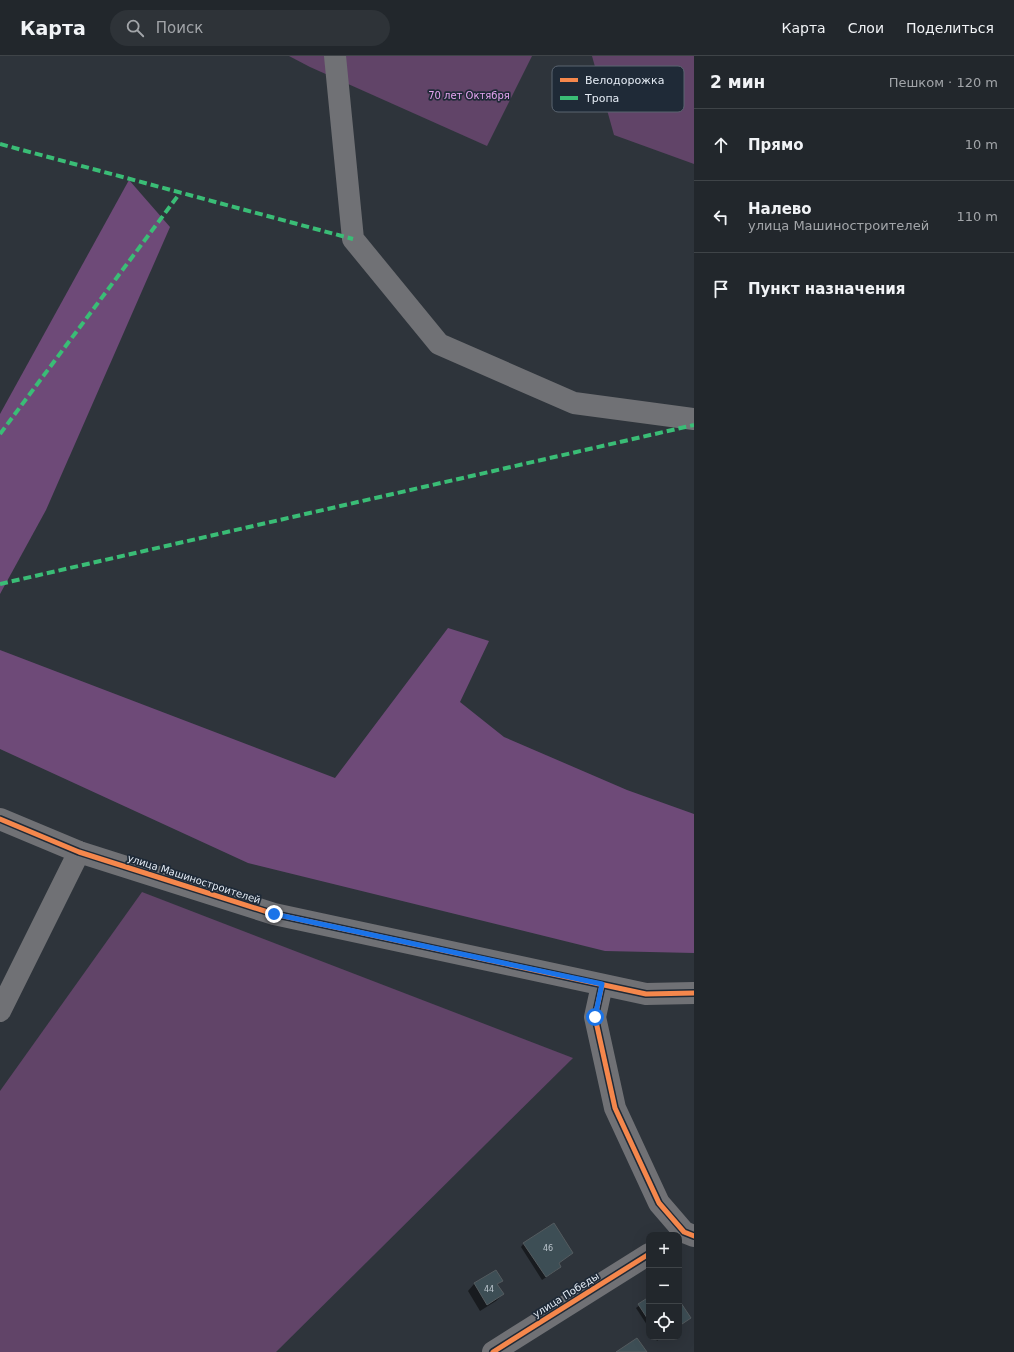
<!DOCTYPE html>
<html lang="ru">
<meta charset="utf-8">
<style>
:root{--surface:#22272c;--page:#2e3338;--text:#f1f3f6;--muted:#a2a5a9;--line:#3f4448}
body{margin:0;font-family:"DejaVu Sans",sans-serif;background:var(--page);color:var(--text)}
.controls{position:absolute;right:12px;bottom:12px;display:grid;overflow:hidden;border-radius:8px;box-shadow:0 4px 16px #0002}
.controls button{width:36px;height:36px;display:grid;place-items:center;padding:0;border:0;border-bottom:1px solid var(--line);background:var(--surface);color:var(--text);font:20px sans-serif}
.stop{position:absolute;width:12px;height:12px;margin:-9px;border:3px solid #1a73e8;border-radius:50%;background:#fff}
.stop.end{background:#1a73e8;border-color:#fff;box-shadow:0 1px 4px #0008}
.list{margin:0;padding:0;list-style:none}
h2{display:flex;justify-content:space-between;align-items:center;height:52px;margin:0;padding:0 16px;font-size:17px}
h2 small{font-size:13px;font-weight:400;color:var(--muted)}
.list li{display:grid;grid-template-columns:26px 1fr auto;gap:12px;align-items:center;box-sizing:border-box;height:72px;padding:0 16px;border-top:1px solid var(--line)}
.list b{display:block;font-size:15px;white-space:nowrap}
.list p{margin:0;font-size:13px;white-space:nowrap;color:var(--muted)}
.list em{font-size:13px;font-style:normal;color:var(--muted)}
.icon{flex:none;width:22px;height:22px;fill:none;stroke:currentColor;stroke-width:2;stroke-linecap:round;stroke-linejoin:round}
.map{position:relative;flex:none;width:694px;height:1296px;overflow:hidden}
header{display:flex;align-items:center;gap:24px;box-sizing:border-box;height:56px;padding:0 20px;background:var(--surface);border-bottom:1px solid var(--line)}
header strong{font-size:19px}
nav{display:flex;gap:22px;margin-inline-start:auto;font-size:14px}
.search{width:280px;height:36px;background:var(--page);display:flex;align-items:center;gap:10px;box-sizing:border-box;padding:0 14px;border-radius:22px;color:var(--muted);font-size:15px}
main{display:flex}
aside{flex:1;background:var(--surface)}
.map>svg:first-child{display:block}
.green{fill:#614468}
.forest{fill:#6e4a78}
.shadow{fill:#0007}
.building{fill:#3d4e55;stroke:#545b5f}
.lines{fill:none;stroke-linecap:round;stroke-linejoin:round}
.minor{stroke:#707175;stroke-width:22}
.quiet{stroke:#3abd76;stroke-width:4;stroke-dasharray:8 4;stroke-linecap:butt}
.cycleway-casing{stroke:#1f2a37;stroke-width:8}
.cycleway{stroke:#f5874c;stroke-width:5}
.route{stroke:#1a73e8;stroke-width:5}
.labels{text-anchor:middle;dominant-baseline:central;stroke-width:3.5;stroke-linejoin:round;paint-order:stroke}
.number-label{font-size:8px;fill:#bac4cc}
.park-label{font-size:10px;fill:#e4a4f0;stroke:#1f2a37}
.street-label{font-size:10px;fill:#e4ebf4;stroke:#1f2a37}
.key{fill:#1f2a37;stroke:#5a6470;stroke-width:1}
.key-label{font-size:11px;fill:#e4ebf4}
</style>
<header>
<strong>Карта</strong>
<div class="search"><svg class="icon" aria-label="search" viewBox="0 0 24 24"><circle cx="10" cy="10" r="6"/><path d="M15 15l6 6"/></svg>Поиск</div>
<nav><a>Карта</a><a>Слои</a><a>Поделиться</a></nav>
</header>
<main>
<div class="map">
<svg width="694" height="1296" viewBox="0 0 694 1296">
<rect width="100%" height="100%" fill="#2e343b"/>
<g class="green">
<path d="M289 0H532L487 90 310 11Z"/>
<path d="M592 0H694V108L614 79Z"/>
<path d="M142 836 573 1002 276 1296H0V1035Z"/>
</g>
<g class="forest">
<path d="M129 124 170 171 46 454 0 538V358Z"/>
<path d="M448 572 489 585 460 646 504 681 627 734 694 758V897L605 895 248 807 0 693V594L335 722Z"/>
</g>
<g class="shadow">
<path d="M524 1187 572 1197 558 1207 557 1214 542 1224 521 1191Z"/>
<path d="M496 1216 501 1224 497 1229 503 1238 496 1245 480 1255 468 1235 474 1228Z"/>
<path d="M649 1242V1272L636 1252Z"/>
<path d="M655 1281H662L657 1285Z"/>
</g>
<g class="building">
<path d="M554 1167 573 1197 559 1207 561 1211 546 1221 523 1187Z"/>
<path d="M496 1214 503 1225 497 1228 504 1238 487 1249 474 1227Z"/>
<path d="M649 1241V1265L638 1248Z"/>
<path d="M679 1244 691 1262 679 1270Z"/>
<path d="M637 1282 647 1296H616Z"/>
</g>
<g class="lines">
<g class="minor">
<path d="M335 0 353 183 439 288 574 347 694 363"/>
<path d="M0 763 79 796 274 858 646 938 694 937"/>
<path d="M602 929 595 961 615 1052 659 1147 684 1176 694 1180"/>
<path d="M0 955 79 796"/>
<path d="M493 1296 649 1198"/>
</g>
<g class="quiet">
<path d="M0 88 353 183"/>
<path d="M0 378 180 137"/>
<path d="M0 528 694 369"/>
</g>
<defs>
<g id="cycleway">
<path d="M0 763 79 796 274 858 646 938 694 937"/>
<path d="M602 929 595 961 615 1052 659 1147 684 1176 694 1180"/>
<path d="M493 1296 649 1198"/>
</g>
</defs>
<use href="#cycleway" class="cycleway-casing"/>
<use href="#cycleway" class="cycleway"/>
</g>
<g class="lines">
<path class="route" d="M274 858 602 928 595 961"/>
</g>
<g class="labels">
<g class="number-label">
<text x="548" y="1192">46</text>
<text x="489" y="1233">44</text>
</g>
<g class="park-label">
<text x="469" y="39">70 лет Октября</text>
</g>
<g class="street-label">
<text transform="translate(194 823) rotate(18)">улица Машиностроителей</text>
<text transform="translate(566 1239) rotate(-32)">улица Победы</text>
</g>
</g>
<rect x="552" y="10" width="132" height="46" rx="6" class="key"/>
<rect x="560" y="22" width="18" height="4" fill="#f5874c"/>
<rect x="560" y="40" width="18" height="4" fill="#3abd76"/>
<g class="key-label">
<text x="585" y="28">Велодорожка</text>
<text x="585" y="46">Тропа</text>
</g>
</svg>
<div class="controls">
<button>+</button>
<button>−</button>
<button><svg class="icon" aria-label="locate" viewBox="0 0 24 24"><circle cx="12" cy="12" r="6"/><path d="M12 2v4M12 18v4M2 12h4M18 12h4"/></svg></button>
</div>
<div class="stop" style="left:595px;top:961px"></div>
<div class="stop end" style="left:274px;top:858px"></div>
</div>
<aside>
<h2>2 мин<small>Пешком · 120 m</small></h2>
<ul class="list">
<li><svg class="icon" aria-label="ahead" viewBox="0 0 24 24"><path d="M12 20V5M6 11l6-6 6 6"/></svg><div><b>Прямо</b></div><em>10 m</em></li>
<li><svg class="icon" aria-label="left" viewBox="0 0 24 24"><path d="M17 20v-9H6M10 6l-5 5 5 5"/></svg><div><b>Налево</b><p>улица Машиностроителей</p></div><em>110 m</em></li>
<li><svg class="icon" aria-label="arrive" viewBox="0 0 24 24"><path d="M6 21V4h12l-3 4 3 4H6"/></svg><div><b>Пункт назначения</b></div></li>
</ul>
</aside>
</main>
